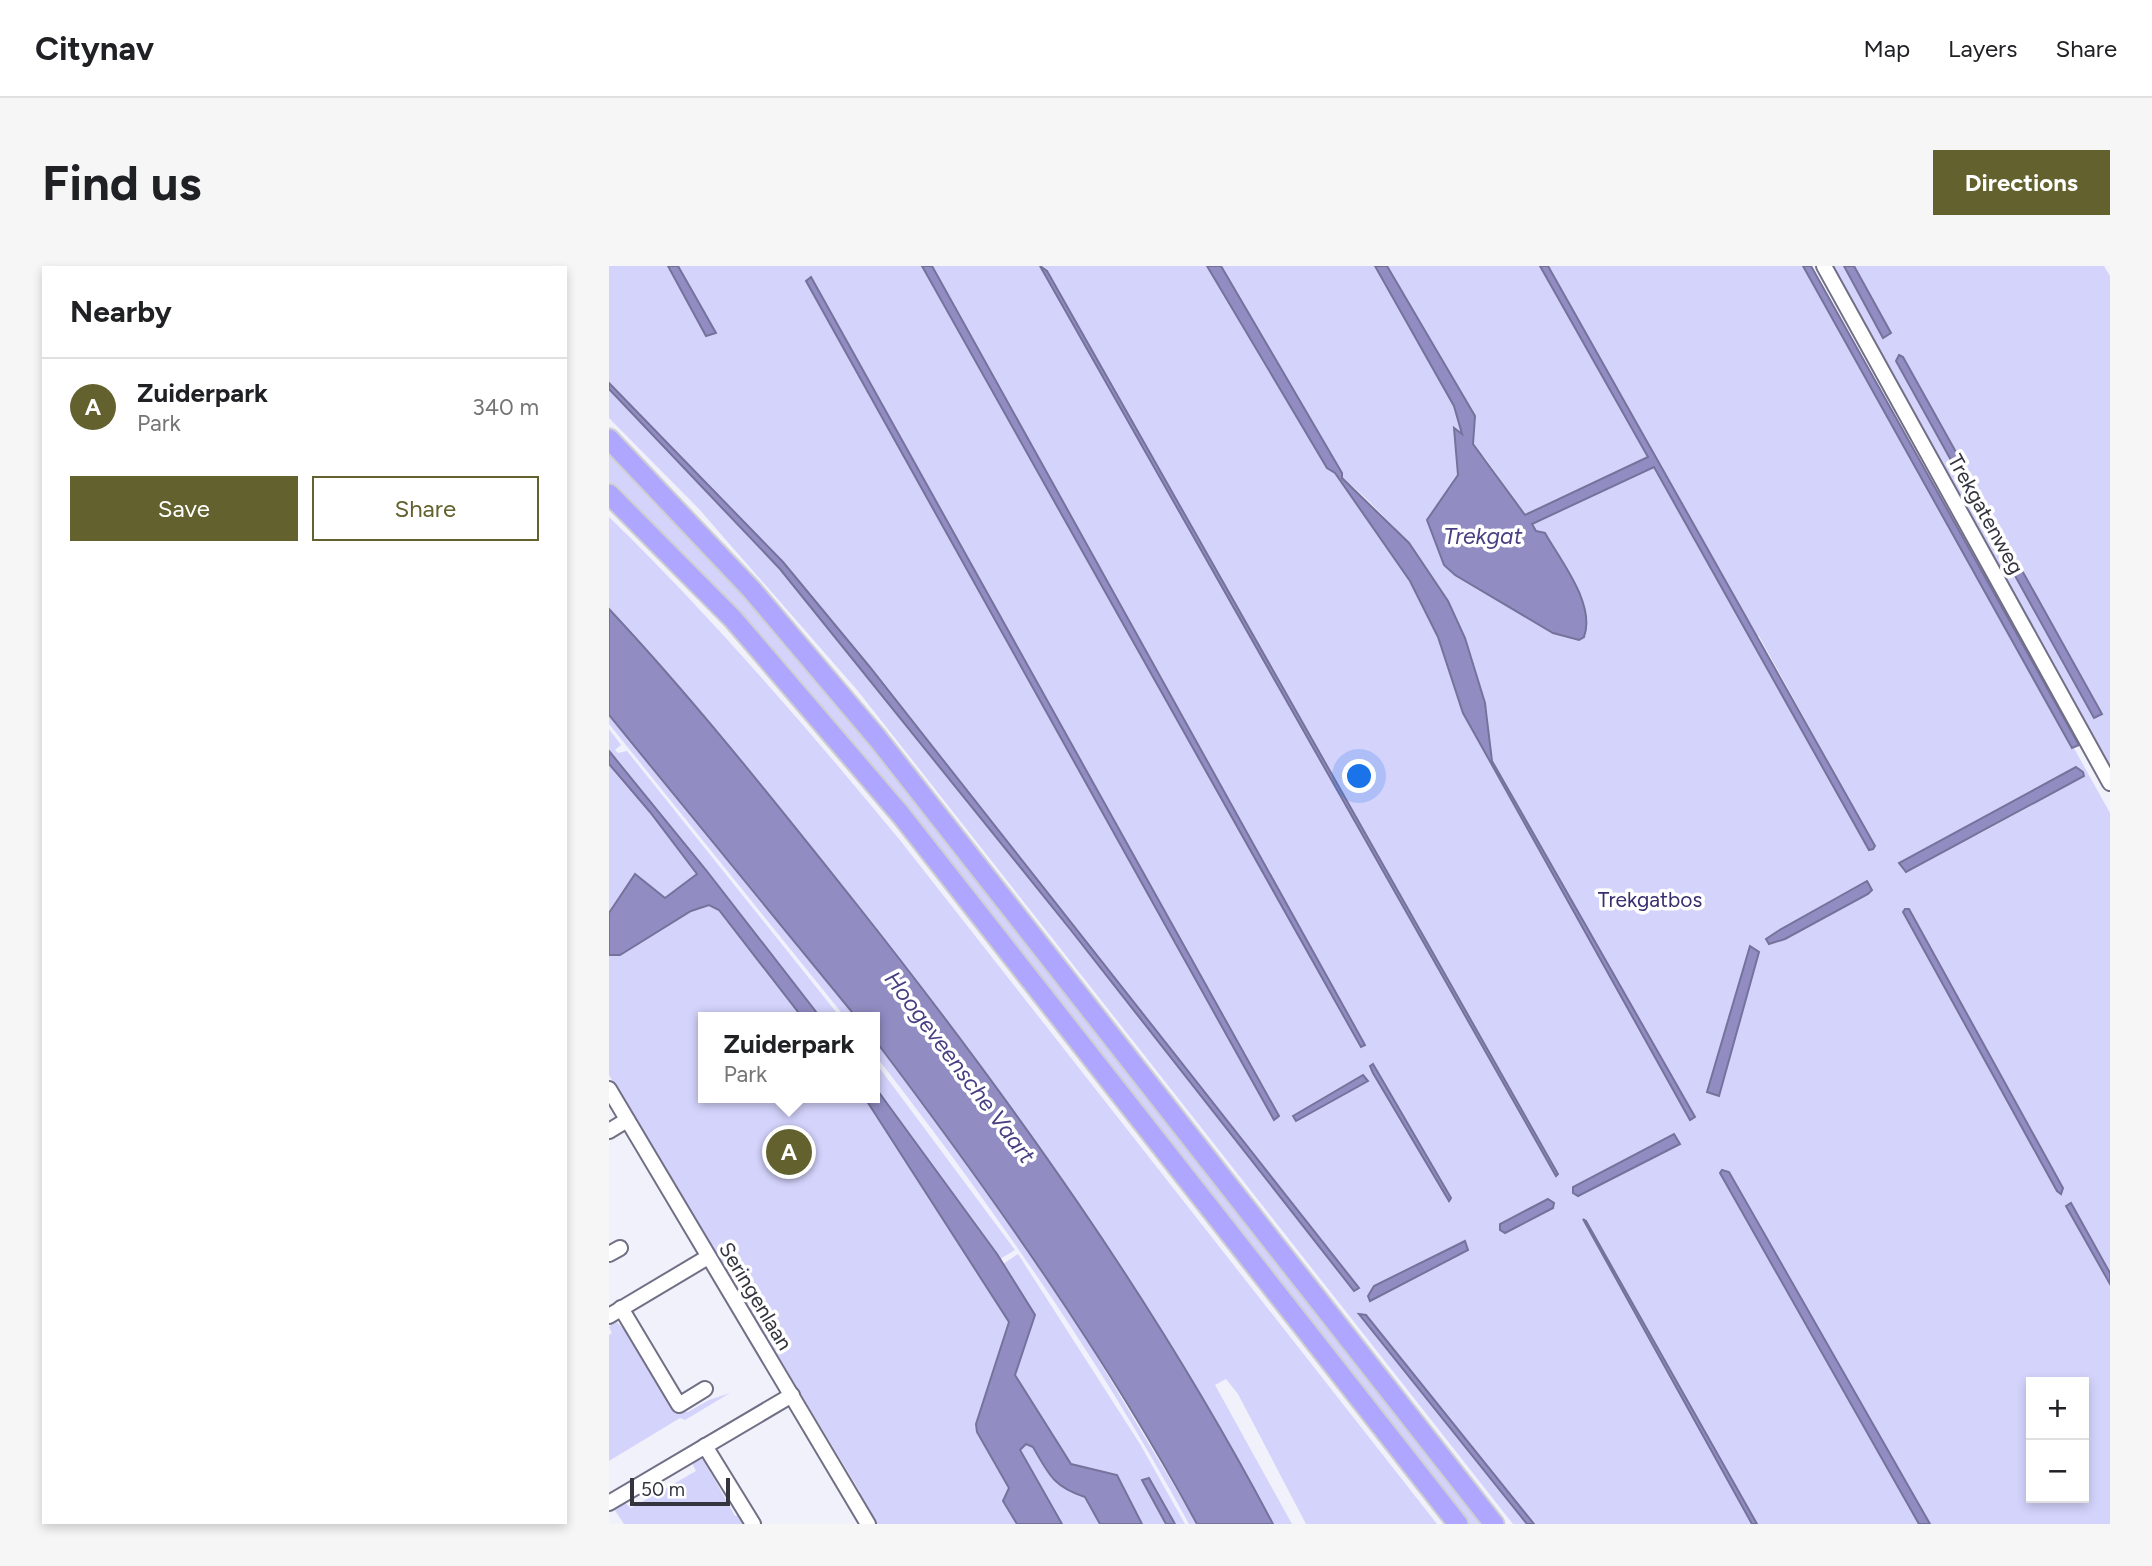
<!DOCTYPE html>
<meta charset="utf-8">
<style>
:root{--surface:#fff;--page:#f6f6f6;--text:#202124;--muted:#757577;--line:#e0e0e0;--accent:#63612e}
body{margin:0;font-family:Figtree,sans-serif;background:var(--page);color:var(--text)}
.controls{position:absolute;right:21px;bottom:21px;display:grid;overflow:hidden;border-radius:0px;box-shadow:0 4px 10px #0003}
.controls button{width:63px;height:63px;display:grid;place-items:center;padding:0;border:0;border-bottom:2px solid var(--line);background:var(--surface);color:var(--text);font:35px sans-serif}
.scale{position:absolute;left:21px;bottom:18px;width:100px;box-sizing:border-box;padding-left:7px;border:4px solid #34343e;border-top:0;font-size:19px;line-height:24px;white-space:nowrap;color:#34343e;-webkit-text-stroke:5px #fff;paint-order:stroke}
.you{position:absolute;left:751px;top:511px;width:24px;height:24px;margin:-18px;border:5px solid #fff;border-radius:50%;background:#1a73e8;box-shadow:0 0 0 10px #1a73e833}
.badge{display:grid;place-items:center;width:46px;height:46px;border-radius:50%;background:var(--accent);color:#fff;font-size:23px;font-weight:700}
.pin{position:absolute;translate:-50% -50%;border:4px solid #fff;box-shadow:0 2px 7px #0006}
.popup{position:absolute;left:89px;top:746px;width:182px;height:91px;box-sizing:border-box;display:grid;place-content:center;border-radius:0px;background:var(--surface);filter:drop-shadow(0 2px 5px #0005);font-size:23px;white-space:nowrap;color:var(--muted)}
.popup b{font-size:26px;color:var(--text)}
.popup::after{content:'';position:absolute;left:50%;top:100%;margin-left:-14px;border:14px solid transparent;border-top-color:var(--surface)}
.list{margin:0;padding:0;list-style:none}
h2{display:flex;justify-content:space-between;align-items:center;height:91px;margin:0;padding:0 28px;font-size:30px}
h2 small{font-size:23px;font-weight:400;color:var(--muted)}
.list li{display:grid;grid-template-columns:46px 1fr auto;gap:21px;align-items:center;box-sizing:border-box;height:98px;padding:0 28px;border-top:2px solid var(--line)}
.list b{display:block;font-size:26px;white-space:nowrap}
.list p{margin:0;font-size:23px;white-space:nowrap;color:var(--muted)}
.list em{font-size:23px;font-style:normal;color:var(--muted)}
.actions{display:flex;gap:14px;padding:21px 28px}
.actions a{flex:1;padding:16px 0;border:2px solid var(--accent);border-radius:0px;text-align:center;font-size:24px;color:var(--accent)}
.actions .main{background:var(--accent);color:#fff}
.map{position:relative;flex:none;width:1501px;height:1258px;overflow:hidden;border-radius:0px}
header{display:flex;align-items:center;gap:42px;box-sizing:border-box;height:98px;padding:0 35px;background:var(--surface);border-bottom:2px solid var(--line)}
header strong{font-size:33px}
nav{display:flex;gap:38px;margin-inline-start:auto;font-size:24px}
.intro{display:flex;align-items:center;justify-content:space-between;box-sizing:border-box;height:168px;padding:0 42px}
h1{margin:0;font-size:49px}
.button{padding:18px 32px;border-radius:0px;background:var(--accent);color:#fff;font-size:24px;font-weight:700}
main{display:flex;gap:42px;padding:0 42px}
aside{flex:1;background:var(--surface);border-radius:0px;box-shadow:0 4px 10px #0003}
.map>svg:first-child{display:block}
.green{fill:#d4d3fc;fill-rule:evenodd}
.water{fill:#918dc3;stroke:#75729b;stroke-width:2}
.lines{fill:none;stroke-linecap:round;stroke-linejoin:round}
.minor-casing{stroke:#706f85;stroke-width:18}
.highway-casing{stroke:#ceced1;stroke-width:23}
.minor{stroke:#fff;stroke-width:14}
.highway{stroke:#aea6ff;stroke-width:19}
.labels{text-anchor:middle;dominant-baseline:central;stroke-width:7;stroke-linejoin:round;paint-order:stroke}
.street-label{font-size:21px;fill:#34343e;stroke:#fff}
.park-label{font-size:21px;fill:#382d6e;stroke:#fff}
.water-label{font-size:23px;font-style:italic;fill:#483f82;stroke:#fff}
</style>
<header>
<strong>Citynav</strong>
<nav><a>Map</a><a>Layers</a><a>Share</a></nav>
</header>
<div class="intro"><h1>Find us</h1><a class="button">Directions</a></div>
<main>
<aside>
<h2>Nearby<small></small></h2>
<ul class="list">
<li><span class="badge">A</span><div><b>Zuiderpark</b><p>Park</p></div><em>340 m</em></li>
</ul>
<div class="actions"><a class="main">Save</a><a>Share</a></div>
</aside>
<div class="map">
<svg width="1501" height="1258" viewBox="0 0 1501 1258">
<rect width="100%" height="100%" fill="#f1f1fb"/>
<g class="green">
<path d="M0 0H1197L1501 547V1007L1462 938 1457 940 1501 1018V1258H1321L1120 906 1113 905 1111 908 1310 1258H1148L974 953 1143 1258H904L249 425 90 243 0 152ZM846 163 877 193 927 265 936 267 973 339 977 356 970 374C916 363 857 292 818 254L849 209ZM726 208C744 218 763 238 778 254 828 307 856 366 876 435 881 455 880 479 882 499L854 447 829 371 801 315ZM1150 370 1266 580 1145 371ZM1467 501 1474 506V511L1372 567 1294 604 1291 597ZM1257 616 1160 678 1163 670 1169 665ZM1295 647 1452 927 1448 925ZM1141 680 1150 686 1110 829 1098 825ZM764 799 823 898 840 935 764 807 761 800ZM855 975 859 984 761 1035 765 1020ZM1422 1116H1475V1232H1422Z"/>
<path d="M1220 0H1495L1501 10V506Z"/>
<path d="M0 188 164 361 245 460 873 1258H859L607 938 35 250 0 217Z"/>
<path d="M0 251C104 352 198 462 290 573L828 1258H697L629 1128 617 1113 606 1119 683 1258H664C547 1036 401 832 245 635 166 536 87 436 0 343Z"/>
<path d="M0 449 28 481 247 751H236L0 458Z"/>
<path d="M0 463 12 479 6 484 9 487 18 485 231 751H94V832H266L395 1000 394 998 409 988 531 1178 576 1258H566L540 1212 534 1215 557 1258H267L250 1231 251 1226 0 809Z"/>
<path d="M266 774 368 909 445 1020 588 1258H580C490 1092 382 938 266 789Z"/>
<path d="M266 796 406 984 391 993 266 821Z"/>
<path d="M6 1055 20 1067 18 1069 67 1144 79 1146 100 1134 121 1127 76 1154 71 1152 0 1195V1069L3 1067 0 1061Z"/>
<path d="M94 1193 126 1250 130 1249 135 1258H15L5 1243 14 1235 22 1242 87 1205 83 1197Z"/>
</g>
<g class="water">
<path d="M59 0H69L107 67 97 70Z"/>
<path d="M313 0H323L756 779 752 781Z"/>
<path d="M431 0 438 5 949 908 947 910Z"/>
<path d="M598 0H612L733 207V212L800 277 839 335 856 372 876 437 883 495 1086 851 1081 854 854 447 829 371 801 315 726 207 718 202Z"/>
<path d="M766 0H778L866 150 864 178 916 249 1039 191 931 0H939L1266 580 1264 583 1260 584 1045 201 923 258 927 265 936 267C951 294 987 338 975 371L970 374 944 367 846 309 835 299 818 254 849 209 845 162 853 168 845 140Z"/>
<path d="M1194 0H1202L1470 479 1463 482Z"/>
<path d="M1235 0H1245L1282 67 1274 72Z"/>
<path d="M202 11 670 850 665 854 197 15Z"/>
<path d="M1290 89 1294 91 1493 448 1485 452 1287 95Z"/>
<path d="M0 117 174 296 260 400 750 1022 745 1025 461 663 171 303 0 123Z"/>
<path d="M0 343C87 436 166 536 245 635 401 832 547 1036 664 1258H588C495 1087 383 929 266 774V751H247L0 449Z"/>
<path d="M0 485 97 604 211 751H193L110 644 100 639 82 645 11 689H0V647L26 608 56 632 88 608 41 546 0 498Z"/>
<path d="M1467 501 1474 506 1475 510 1297 606 1290 597Z"/>
<path d="M1258 615 1263 624 1259 628 1176 673 1160 678 1157 673 1169 665Z"/>
<path d="M1296 643H1300L1454 922 1452 928 1448 925 1294 646Z"/>
<path d="M1141 680 1150 686 1110 830 1098 826Z"/>
<path d="M764 798 842 932 840 935 764 807 761 800Z"/>
<path d="M754 809 759 815 687 855 684 850Z"/>
<path d="M266 821 388 988 426 1049 406 1109 462 1198 508 1209 533 1258H491L476 1231C445 1221 440 1209 424 1181L417 1178 411 1184 453 1258H408L394 1235 400 1222 368 1166 367 1158 400 1056 256 832H266Z"/>
<path d="M1065 868 1071 878 969 930 964 927V921Z"/>
<path d="M1113 904 1120 906 1321 1258H1310L1111 907Z"/>
<path d="M939 933 945 937 944 942 896 967 891 964V958Z"/>
<path d="M1462 937 1501 1007V1018L1457 940Z"/>
<path d="M974 953 977 955 1148 1258H1143Z"/>
<path d="M856 975 859 984 761 1035 759 1030 765 1020Z"/>
<path d="M750 1048 757 1049 925 1258H918Z"/>
<path d="M540 1212 566 1258H557L533 1214Z"/>
</g>
<g class="lines">
<defs>
<g id="minor">
<path d="M1215 0 1501 517"/>
<path d="M0 823 259 1258"/>
<path d="M0 865 18 854"/>
<path d="M0 988 11 982"/>
<path d="M12 1042 70 1139 96 1123"/>
<path d="M0 1050 99 991"/>
<path d="M96 1180 144 1258"/>
<path d="M0 1237 183 1129"/>
</g>
<g id="highway">
<path d="M0 173 142 323 269 473 885 1258"/>
<path d="M0 228 124 353 292 549 849 1258"/>
</g>
</defs>
<use href="#minor" class="minor-casing"/>
<use href="#highway" class="highway-casing"/>
<use href="#minor" class="minor"/>
<use href="#highway" class="highway"/>
</g>
<g class="labels">
<g class="street-label">
<text transform="translate(1377 248) rotate(61)">Trekgatenweg</text>
<text transform="translate(147 1030) rotate(59)">Seringenlaan</text>
</g>
<g class="park-label">
<text x="1041" y="633">Trekgatbos</text>
</g>
<g class="water-label">
<text x="874" y="270">Trekgat</text>
<text transform="translate(351 801) rotate(53)">Hoogeveensche Vaart</text>
</g>
</g>
</svg>
<div class="controls">
<button>+</button>
<button>−</button>
</div>
<div class="scale">50 m</div>
<div class="you"></div>
<div class="pin badge" style="left:180px;top:886px">A</div>
<div class="popup"><b>Zuiderpark</b>Park</div>
</div>
</main>
